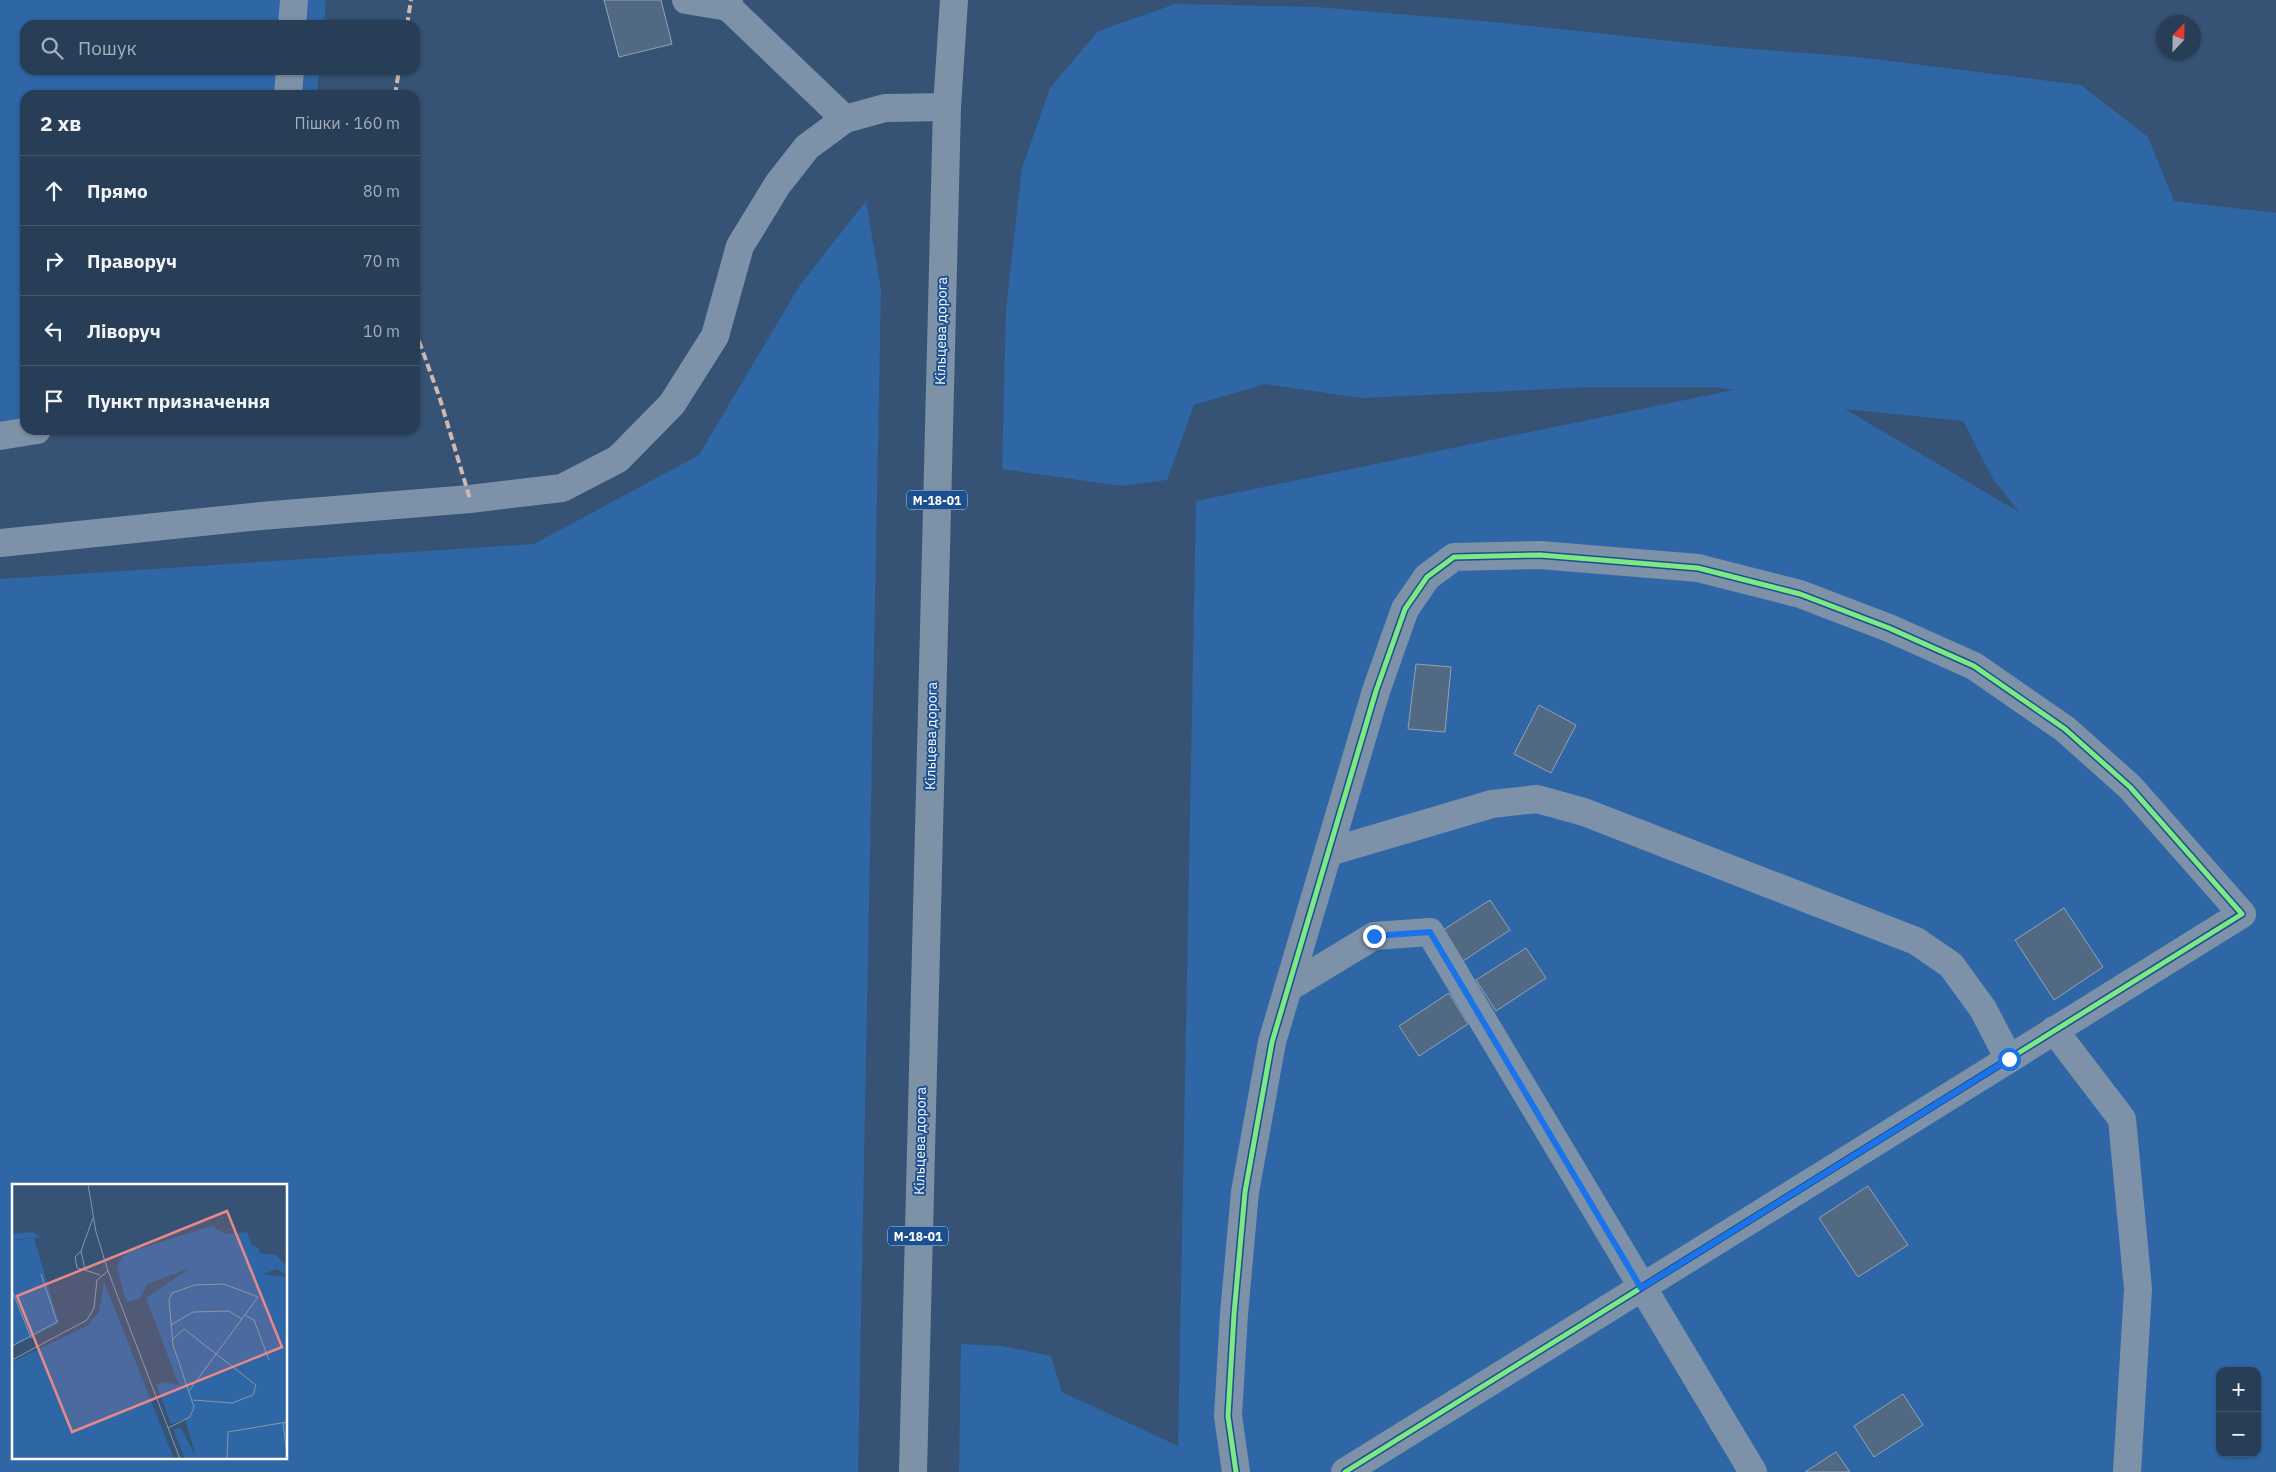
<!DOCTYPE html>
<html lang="uk">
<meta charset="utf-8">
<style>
:root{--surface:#283e57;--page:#30455d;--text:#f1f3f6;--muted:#a5aeba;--line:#44576d}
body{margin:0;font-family:"IBM Plex Sans",sans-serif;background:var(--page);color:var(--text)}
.controls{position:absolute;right:15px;bottom:15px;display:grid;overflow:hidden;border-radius:10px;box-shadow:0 1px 4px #0004}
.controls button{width:45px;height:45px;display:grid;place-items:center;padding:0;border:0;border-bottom:1px solid var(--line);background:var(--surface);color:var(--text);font:25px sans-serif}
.compass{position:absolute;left:2156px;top:15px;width:45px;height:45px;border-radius:50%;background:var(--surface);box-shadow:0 1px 4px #0004;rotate:22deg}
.stop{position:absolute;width:15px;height:15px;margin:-11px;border:4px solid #1a73e8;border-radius:50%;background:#fff}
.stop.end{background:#1a73e8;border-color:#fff;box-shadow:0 1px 5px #0008}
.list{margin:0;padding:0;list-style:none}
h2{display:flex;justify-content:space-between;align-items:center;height:65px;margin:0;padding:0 20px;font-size:21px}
h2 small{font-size:16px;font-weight:400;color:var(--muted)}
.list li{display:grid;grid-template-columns:32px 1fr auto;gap:15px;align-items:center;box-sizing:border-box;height:70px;padding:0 20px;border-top:1px solid var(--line)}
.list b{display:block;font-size:19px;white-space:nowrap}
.list em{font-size:16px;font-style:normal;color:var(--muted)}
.icon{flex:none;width:28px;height:28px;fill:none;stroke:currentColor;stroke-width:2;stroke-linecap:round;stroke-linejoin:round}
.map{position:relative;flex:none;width:2276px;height:1472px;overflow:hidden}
.search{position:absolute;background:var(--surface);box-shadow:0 1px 4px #0004;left:20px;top:20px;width:400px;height:55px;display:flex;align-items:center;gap:12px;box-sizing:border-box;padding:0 18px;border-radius:15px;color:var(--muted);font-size:19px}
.panel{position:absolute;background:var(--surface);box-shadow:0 1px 4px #0004;left:20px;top:90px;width:400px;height:345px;border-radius:15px}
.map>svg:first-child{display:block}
.green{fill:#2f66a5;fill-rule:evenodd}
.building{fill:#526984;stroke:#92a2b6}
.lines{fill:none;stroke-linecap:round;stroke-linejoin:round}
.minor{stroke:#7d92a8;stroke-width:28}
.highway{stroke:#7e92a7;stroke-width:28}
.quiet{stroke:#d1b7ad;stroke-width:4;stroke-dasharray:8 4;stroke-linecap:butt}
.cycleway-casing{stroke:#1b4f8f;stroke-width:8}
.cycleway{stroke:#7ce984;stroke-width:5}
.route{stroke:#1a73e8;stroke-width:6}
.labels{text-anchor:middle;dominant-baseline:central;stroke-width:4;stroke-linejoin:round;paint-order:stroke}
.shield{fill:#1b4f8f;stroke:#bbcadd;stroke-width:1}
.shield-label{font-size:12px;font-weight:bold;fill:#fff}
.street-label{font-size:14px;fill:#fff;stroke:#1b4f8f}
.inset-road{fill:none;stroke:#8697ac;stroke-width:1}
.view{fill:#e88989;fill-opacity:0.15;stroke:#e88989;stroke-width:2.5}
.inset-edge{fill:none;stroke:#fff;stroke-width:2.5}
</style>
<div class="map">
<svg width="2276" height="1472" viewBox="0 0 2276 1472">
<rect width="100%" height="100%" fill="#365274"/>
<g class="green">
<path d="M0 0H326L324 25H25V70H319L317 95H25V430L0 433Z"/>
<path d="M1175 4 1317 7 1494 22 1727 47 1858 57 2081 85 2148 137 2174 201 2276 213V1472H959L961 1344 1002 1346 1051 1356 1062 1392 1178 1446 1196 501 1733 390 1714 387H1592L1361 398 1265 384 1194 405 1167 480 1122 486 1002 469 1006 310 1022 168 1050 88 1098 31ZM1845 409 1963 421 1993 479 2019 512ZM2220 1371H2257V1453H2220Z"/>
<path d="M866 201 881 290 858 1472H0V579L534 544 699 455 800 285ZM14 1186H286V1458H14Z"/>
</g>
<g class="building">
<path d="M604 0H661L672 44 619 57Z"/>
<path d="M1416 664 1451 667 1445 732 1408 729Z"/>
<path d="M1539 705 1576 725 1551 773 1514 754Z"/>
<path d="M1490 900 1510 930 1460 963 1440 932Z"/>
<path d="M2064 908 2103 967 2054 1000 2015 940Z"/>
<path d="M1526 948 1546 978 1496 1011 1476 980Z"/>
<path d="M1449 993 1468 1024 1419 1056 1399 1026Z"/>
<path d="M1868 1186 1908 1245 1858 1277 1819 1218Z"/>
<path d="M1903 1394 1923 1425 1874 1457 1854 1426Z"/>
<path d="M1836 1452 1850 1472H1805Z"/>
</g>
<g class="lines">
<g class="minor">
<path d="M686 0 728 7"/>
<path d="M729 0 728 7 845 119"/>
<path d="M292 25 294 0"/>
<path d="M288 95 290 70"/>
<path d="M0 436 37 430"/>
<path d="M0 543 261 516 470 499 562 488 618 459 672 404 715 336 740 246 778 184 807 147 845 119 885 108 947 107"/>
<path d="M1329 852 1492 804 1537 799 1584 812 1916 941 1951 965 1983 1009 2009 1059"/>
<path d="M1288 988 1374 936 1430 932 1753 1472"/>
<path d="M2054 1030 2122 1119 2138 1289 2127 1472"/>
<path d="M1236 1472 1228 1416 1234 1314 1245 1192 1272 1042 1376 691 1405 609 1427 577 1454 557 1540 555 1698 568 1800 594 1889 628 1974 666 2065 729 2130 787 2242 914 1345 1472"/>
</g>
<path class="highway" d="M913 1472 947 107 954 0"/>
<g class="quiet">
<path d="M407 25 411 0"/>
<path d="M395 95 399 70"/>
<path d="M415 330 440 399 470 499"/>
</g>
<defs>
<path id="cycleway" d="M1236 1472 1228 1416 1234 1314 1245 1192 1272 1042 1376 691 1405 609 1427 577 1454 557 1540 555 1698 568 1800 594 1889 628 1974 666 2065 729 2130 787 2242 914 1345 1472"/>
</defs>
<use href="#cycleway" class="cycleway-casing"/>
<use href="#cycleway" class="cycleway"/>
</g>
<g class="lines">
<path class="route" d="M1374 936 1430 932 1641 1288 2009 1059"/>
</g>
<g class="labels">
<g class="shield">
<rect x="907" y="490.5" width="60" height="19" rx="4"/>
<rect x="888" y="1226.5" width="60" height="19" rx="4"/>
</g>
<g class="shield-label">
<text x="937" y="500">М-18-01</text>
<text x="918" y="1236">М-18-01</text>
</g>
<g class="street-label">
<text transform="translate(941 331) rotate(-89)">Кільцева дорога</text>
<text transform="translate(931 736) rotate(-89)">Кільцева дорога</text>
<text transform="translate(920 1141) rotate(-89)">Кільцева дорога</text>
</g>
</g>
<g transform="translate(12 1184)">
<rect width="275" height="275" fill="#365274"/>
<path d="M200 42 213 50 235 48 240 61 247 64V69L264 71 273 80 275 67V91L265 85 251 90 275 93V275H173L161 245 169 244 184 273 173 235 159 240 144 200 153 198 167 201 134 114 178 84 136 100 127 115 115 118 110 103 105 81 114 69ZM20 48 30 53 0 56V50ZM22 54 47 139 0 163V57ZM92 98 162 275H0V178L75 142 87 128Z" fill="#2f66a5"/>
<path class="inset-road" d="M76 0 84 48 96 87 168 275M81 34 69 67 73 86 88 91M69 67 63 73 65 84 73 86M0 106 19 154M233 131 242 136 257 176M159 141 181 128 217 127 230 135M161 155 172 145 244 201 241 211 220 219 181 216M0 162 45 138 29 90M0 176 75 136 82 124 85 96 96 87M271 238 275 272M156 244 178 233 182 223 161 161 157 116 160 109 183 101 212 100 246 113 177 207M215 275 216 248 275 238M217 275H251"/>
<path class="view" d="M215 27 270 163 60 248 5 112Z"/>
<rect width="275" height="275" class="inset-edge"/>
</g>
</svg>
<div class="controls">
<button>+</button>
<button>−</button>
</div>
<svg class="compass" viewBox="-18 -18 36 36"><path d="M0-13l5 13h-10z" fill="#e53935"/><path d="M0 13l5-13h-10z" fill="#a5aeba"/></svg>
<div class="stop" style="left:2009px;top:1059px"></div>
<div class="stop end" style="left:1374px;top:936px"></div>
<div class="search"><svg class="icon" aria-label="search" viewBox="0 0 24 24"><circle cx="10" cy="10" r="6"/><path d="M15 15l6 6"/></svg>Пошук</div>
<section class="panel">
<h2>2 хв<small>Пішки · 160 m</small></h2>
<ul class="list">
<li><svg class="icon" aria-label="ahead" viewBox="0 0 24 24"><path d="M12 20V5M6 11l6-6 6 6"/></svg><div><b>Прямо</b></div><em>80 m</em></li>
<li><svg class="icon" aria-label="right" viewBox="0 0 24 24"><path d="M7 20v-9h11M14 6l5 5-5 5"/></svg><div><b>Праворуч</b></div><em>70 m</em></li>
<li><svg class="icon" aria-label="left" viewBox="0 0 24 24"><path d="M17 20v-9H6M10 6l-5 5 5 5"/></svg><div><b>Ліворуч</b></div><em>10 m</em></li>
<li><svg class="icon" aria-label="arrive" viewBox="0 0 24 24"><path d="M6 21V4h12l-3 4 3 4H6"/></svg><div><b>Пункт призначення</b></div></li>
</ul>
</section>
</div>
